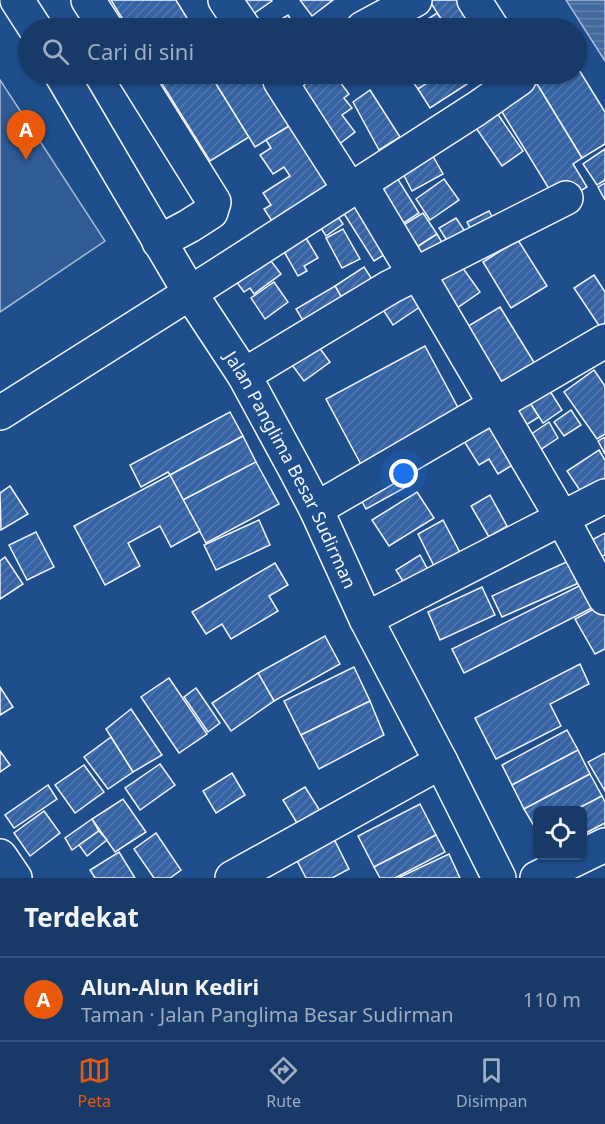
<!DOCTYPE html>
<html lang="id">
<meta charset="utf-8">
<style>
:root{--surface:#173a69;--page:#244571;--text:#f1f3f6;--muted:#9eadc0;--line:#36547d;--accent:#ea580c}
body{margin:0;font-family:"Noto Sans",sans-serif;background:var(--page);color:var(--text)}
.controls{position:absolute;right:18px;bottom:18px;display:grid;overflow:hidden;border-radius:9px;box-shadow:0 2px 4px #0004}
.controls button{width:54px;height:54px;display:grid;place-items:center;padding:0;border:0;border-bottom:2px solid var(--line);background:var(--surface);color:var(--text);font:30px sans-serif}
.you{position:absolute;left:404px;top:474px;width:21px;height:21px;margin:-15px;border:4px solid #fff;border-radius:50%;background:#1a73e8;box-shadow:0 0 0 9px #1a73e833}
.badge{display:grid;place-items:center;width:39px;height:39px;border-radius:50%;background:var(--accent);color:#fff;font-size:20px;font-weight:700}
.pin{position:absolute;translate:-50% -50px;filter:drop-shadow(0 2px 3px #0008)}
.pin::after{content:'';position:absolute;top:32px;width:21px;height:18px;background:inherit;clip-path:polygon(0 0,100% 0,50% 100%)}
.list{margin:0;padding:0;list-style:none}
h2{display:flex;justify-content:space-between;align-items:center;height:78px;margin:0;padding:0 24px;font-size:26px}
h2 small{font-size:20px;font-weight:400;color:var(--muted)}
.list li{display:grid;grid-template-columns:39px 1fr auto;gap:18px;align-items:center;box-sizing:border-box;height:84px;padding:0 24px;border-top:2px solid var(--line)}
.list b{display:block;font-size:22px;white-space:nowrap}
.list p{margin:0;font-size:20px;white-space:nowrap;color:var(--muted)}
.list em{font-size:20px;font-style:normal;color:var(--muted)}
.icon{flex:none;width:33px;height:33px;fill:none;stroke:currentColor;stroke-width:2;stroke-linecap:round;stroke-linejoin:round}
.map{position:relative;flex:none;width:605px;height:878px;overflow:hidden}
.search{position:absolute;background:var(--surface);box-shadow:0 2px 4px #0004;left:18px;right:18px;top:18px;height:66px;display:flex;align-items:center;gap:15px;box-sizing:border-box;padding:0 21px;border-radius:33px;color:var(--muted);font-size:22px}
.sheet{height:162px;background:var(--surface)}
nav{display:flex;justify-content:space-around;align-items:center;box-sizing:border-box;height:84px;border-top:2px solid var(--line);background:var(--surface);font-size:16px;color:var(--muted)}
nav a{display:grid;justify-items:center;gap:3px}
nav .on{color:var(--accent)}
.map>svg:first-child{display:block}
.built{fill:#305b95;stroke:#a8bbd7;stroke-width:1.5}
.water{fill:url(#water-rules);stroke:#a8bbd7;stroke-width:1.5}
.building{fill:url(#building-hatch);stroke:#f2f6ff;stroke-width:1.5}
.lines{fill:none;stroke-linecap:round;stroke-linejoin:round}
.minor-casing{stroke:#f2f6ff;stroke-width:36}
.major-casing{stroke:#f2f6ff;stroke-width:36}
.minor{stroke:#1f4e8c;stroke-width:33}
.major{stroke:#1f4e8c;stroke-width:33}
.labels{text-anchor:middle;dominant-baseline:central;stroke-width:4.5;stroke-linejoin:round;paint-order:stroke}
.street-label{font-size:18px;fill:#f2f6ff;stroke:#1f4e8c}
</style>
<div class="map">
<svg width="605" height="878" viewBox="0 0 605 878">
<defs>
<pattern id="water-rules" width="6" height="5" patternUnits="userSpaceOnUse" patternTransform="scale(1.5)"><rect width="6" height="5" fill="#446ba0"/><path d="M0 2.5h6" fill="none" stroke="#5f81ae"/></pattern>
<pattern id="building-hatch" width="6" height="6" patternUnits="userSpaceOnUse" patternTransform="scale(1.5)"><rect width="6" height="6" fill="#3563a3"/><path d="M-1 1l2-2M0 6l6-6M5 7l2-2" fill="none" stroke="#537ab1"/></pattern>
</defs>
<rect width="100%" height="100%" fill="#1f4e8c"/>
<path class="built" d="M0 80 105 241 0 312Z"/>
<path class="water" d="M566 0H605V61Z"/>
<g class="building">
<path d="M111 0H176L193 28H128Z"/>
<path d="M238 0H271L272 1 246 19Z"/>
<path d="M300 0H333L312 16Z"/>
<path d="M429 0H468L486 28H447Z"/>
<path d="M437 13 447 28H414Z"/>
<path d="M288 15 296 28H267Z"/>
<path d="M576 65 605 112V144L582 158 537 84 555 74H576Z"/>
<path d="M156 74H210L249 137 210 161Z"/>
<path d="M210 74H270L299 120 255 147Z"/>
<path d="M297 74H334L349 94 344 98 352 108 342 115 355 132 334 148 285 83Z"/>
<path d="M407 74H441L418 89Z"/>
<path d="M441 74H476L478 77 430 108 418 89Z"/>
<path d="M476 74H515L489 95Z"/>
<path d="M537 84 582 158 573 164 587 187 572 196 554 197 499 107Z"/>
<path d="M370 90 400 137 379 150 353 102Z"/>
<path d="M495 110 523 151 502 166 474 125Z"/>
<path d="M299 120 344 187 278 230 264 209 271 205 263 193 290 176 284 167 273 174 260 155 271 148 266 140Z"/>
<path d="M429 149 443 174 412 191 399 166Z"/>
<path d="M605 149V180L597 185 583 164Z"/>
<path d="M394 173 419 213 399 226 373 186Z"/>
<path d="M444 179 459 200 430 220 416 199Z"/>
<path d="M605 183V200L598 187Z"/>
<path d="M365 198 397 247 374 261 343 212Z"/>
<path d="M332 208 343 224 326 236 315 219Z"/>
<path d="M489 211 499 229 477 241 467 222Z"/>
<path d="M423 213 437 234 409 252 395 230Z"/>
<path d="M456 218 470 239 453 250 439 228Z"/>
<path d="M300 228 318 258 304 266 307 271 298 276 278 241Z"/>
<path d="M343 229 360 259 342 268 326 238Z"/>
<path d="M437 234 448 253 420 270 409 252Z"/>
<path d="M518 240 547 286 511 308 483 262Z"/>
<path d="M261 248 281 274 254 294 250 288 244 292 229 272Z"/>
<path d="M455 257 480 292 450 313 425 279Z"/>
<path d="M364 267 377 287 346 305 335 286Z"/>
<path d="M594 275 605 292V328L602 330 574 288Z"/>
<path d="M274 282 288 302 265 319 251 298Z"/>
<path d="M414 282 427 302 393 325 380 305Z"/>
<path d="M335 286 348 309 310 332 296 309Z"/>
<path d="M500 307 540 372 499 389 455 334Z"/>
<path d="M318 346 330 362 304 381 292 365Z"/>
<path d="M425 346 463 417 364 470 326 399Z"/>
<path d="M594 370 605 386V434L597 439 564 392Z"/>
<path d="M543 380 562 410 543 423 523 392Z"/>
<path d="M523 392 539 417 521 428 505 404Z"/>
<path d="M571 410 581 425 564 436 554 422Z"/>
<path d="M230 412 243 436 170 475 168 472 141 487 130 465Z"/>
<path d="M497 420 522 459 498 474 489 459 479 465 464 441Z"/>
<path d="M549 422 558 438 540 450 530 435Z"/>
<path d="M243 436 256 462 183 500 170 475Z"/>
<path d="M605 437V454L598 441Z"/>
<path d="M599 450 605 460V493L589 504 567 471Z"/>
<path d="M256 462 279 504 206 543 183 500Z"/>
<path d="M396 468 406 487 366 509 356 490Z"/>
<path d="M170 475 200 531 171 547 160 526 128 543 140 566 105 585 74 526Z"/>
<path d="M10 486 28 514 1 530 0 493Z"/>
<path d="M417 492 434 518 389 546 372 520Z"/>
<path d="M490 495 507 526 489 537 471 506Z"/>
<path d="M259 520 270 545 216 570 204 545Z"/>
<path d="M443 520 465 562 439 576 418 534Z"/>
<path d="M36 532 54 567 27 580 9 545Z"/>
<path d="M605 533V555L593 561 584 544Z"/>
<path d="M420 555 428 570 404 583 396 570Z"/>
<path d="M5 557 23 584 0 599V561Z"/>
<path d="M573 559 583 581 502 617 492 596Z"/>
<path d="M275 563 288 585 269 596 278 611 231 639 222 624 206 634 192 612Z"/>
<path d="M583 584 594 607 464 673 452 649Z"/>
<path d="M482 587 495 615 440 640 428 612Z"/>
<path d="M603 604 605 608V649L595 654 575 619Z"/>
<path d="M325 636 340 664 274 701 258 673Z"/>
<path d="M580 664 589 684 550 704 561 726 496 759 475 718Z"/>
<path d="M354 667 370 701 301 735 284 701Z"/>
<path d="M258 673 274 701 231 731 212 703Z"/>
<path d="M169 678 207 734 179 753 141 697Z"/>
<path d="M0 687 13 707 0 715Z"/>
<path d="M196 688 220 723 208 732 184 697Z"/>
<path d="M370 701 384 735 319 769 301 735Z"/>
<path d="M131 709 162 755 133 772 106 729Z"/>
<path d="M567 730 578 750 512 785 502 765Z"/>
<path d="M111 737 133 772 108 789 84 757Z"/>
<path d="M578 750 590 774 524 809 512 785Z"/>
<path d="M0 751 10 765 0 772Z"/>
<path d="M605 753V791L588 762Z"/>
<path d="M160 764 175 785 140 810 125 788Z"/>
<path d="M84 765 104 792 75 813 55 785Z"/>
<path d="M232 773 245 795 216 813 203 791Z"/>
<path d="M590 774 602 796 575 810H538L537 831 524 809Z"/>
<path d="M48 785 57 799 14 828 5 815Z"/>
<path d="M305 787 322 814 300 828 283 800Z"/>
<path d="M602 796 605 802V823L582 835V810H575Z"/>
<path d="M123 799 146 832 115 852 92 819Z"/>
<path d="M420 804 436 835 374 867 358 836Z"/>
<path d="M44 811 60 833 30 856 14 833Z"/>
<path d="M92 819 99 831 72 850 65 838Z"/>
<path d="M605 823V842L582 854V835Z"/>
<path d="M99 831 107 840 87 856 79 845Z"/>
<path d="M156 833 181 870 170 878H154L134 849Z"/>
<path d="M331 833 349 869 332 878H306L293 853Z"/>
<path d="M436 835 445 852 395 878H380L374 867Z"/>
<path d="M119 852 135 878H95L90 870Z"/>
<path d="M449 854 460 878H398Z"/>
</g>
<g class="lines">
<defs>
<g id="minor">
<path d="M88 0 106 28"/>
<path d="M225 0 244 28"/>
<path d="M474 0 492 28"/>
<path d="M363 28 415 0"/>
<path d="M134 74 214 202 211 212 189 226 159 242"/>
<path d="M291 74 280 81 350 190"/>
<path d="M360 183 415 275"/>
<path d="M418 273 562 518 605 598"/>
<path d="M244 375 390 287 566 198"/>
<path d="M0 413 190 293 476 109 519 79 520 74"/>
<path d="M316 509 605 341"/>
<path d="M366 619 605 496"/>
<path d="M0 856 15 878"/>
<path d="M232 878 441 762"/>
<path d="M537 878 605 845"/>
</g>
<g id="major">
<path d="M17 0 35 28"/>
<path id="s1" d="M61 74 190 293 244 375 295 469 316 509 366 619 441 762 499 878"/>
</g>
</defs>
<use href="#minor" class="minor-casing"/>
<use href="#major" class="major-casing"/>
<use href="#minor" class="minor"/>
<use href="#major" class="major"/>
</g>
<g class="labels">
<g class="street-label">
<text stroke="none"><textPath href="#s1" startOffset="458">Jalan Panglima Besar Sudirman</textPath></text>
</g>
</g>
</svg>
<div class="controls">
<button><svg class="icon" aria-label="locate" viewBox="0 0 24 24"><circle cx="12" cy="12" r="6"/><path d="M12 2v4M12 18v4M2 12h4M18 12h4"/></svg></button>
</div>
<div class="you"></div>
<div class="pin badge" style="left:26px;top:160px">A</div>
<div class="search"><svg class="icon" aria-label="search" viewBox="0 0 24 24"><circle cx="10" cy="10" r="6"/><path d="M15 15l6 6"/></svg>Cari di sini</div>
</div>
<section class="sheet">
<h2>Terdekat<small></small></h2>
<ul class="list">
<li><span class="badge">A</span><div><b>Alun-Alun Kediri</b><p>Taman · Jalan Panglima Besar Sudirman</p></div><em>110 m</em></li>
</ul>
</section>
<nav>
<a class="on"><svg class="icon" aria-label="map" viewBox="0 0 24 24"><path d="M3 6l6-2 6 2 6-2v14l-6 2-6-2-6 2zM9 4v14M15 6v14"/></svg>Peta</a>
<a><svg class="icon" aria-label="directions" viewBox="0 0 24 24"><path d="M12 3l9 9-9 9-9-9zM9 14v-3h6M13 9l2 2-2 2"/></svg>Rute</a>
<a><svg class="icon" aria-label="saved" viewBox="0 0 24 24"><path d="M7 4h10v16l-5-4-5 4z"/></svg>Disimpan</a>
</nav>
